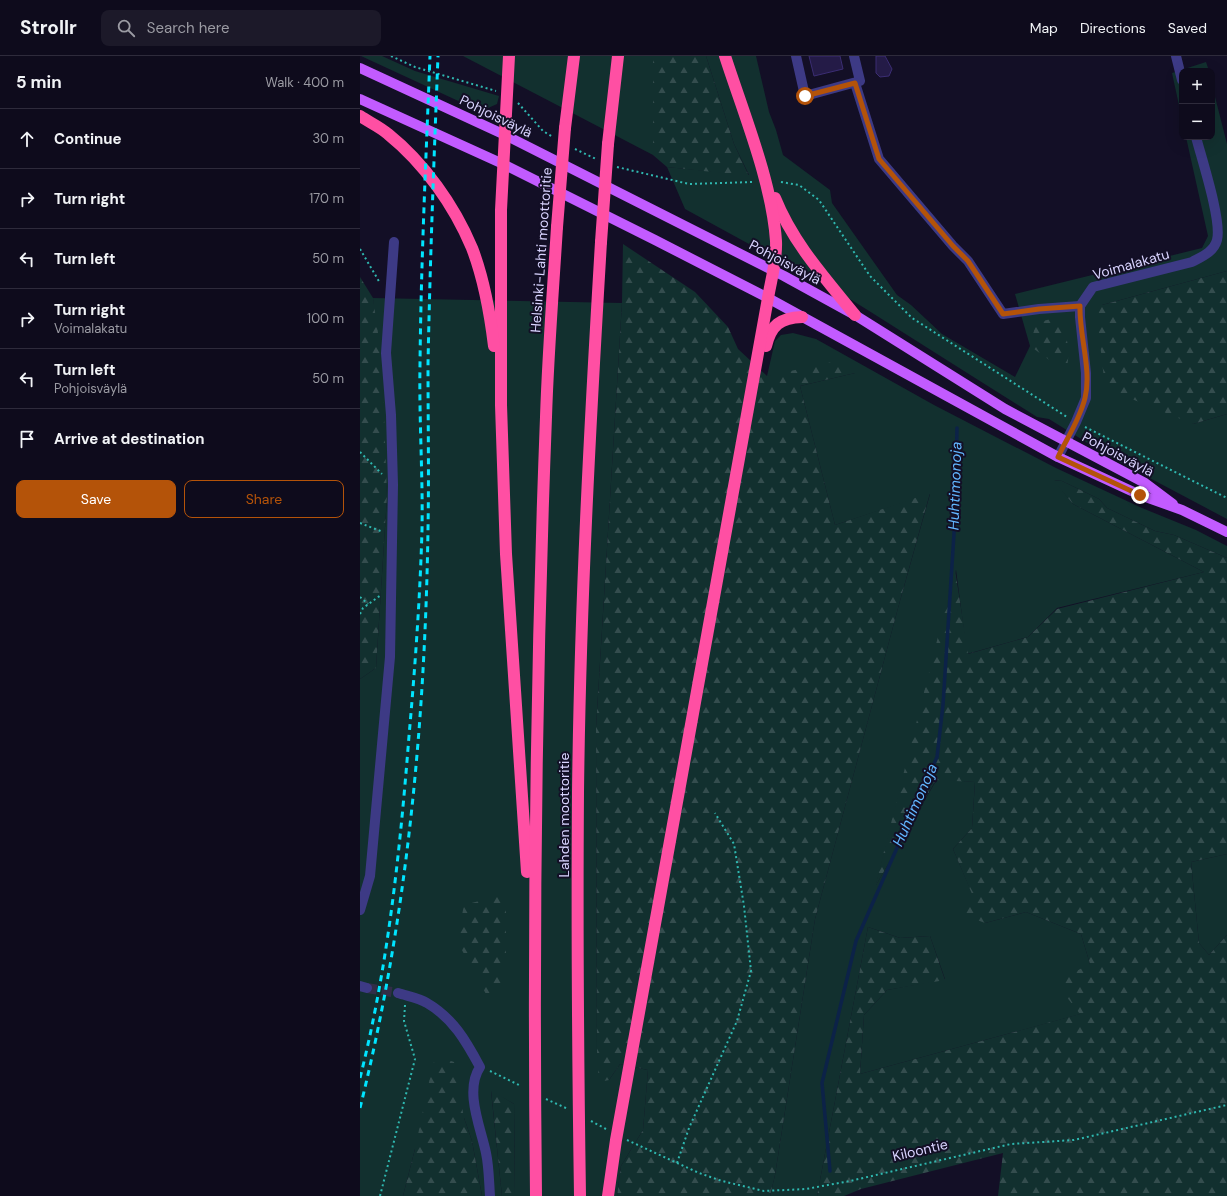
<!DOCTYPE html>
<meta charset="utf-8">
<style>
:root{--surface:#0e0b1c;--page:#1c1929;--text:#f1f3f6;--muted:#9b9ba3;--line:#2e2b3b;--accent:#b45309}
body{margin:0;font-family:"DM Sans",sans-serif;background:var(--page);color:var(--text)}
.controls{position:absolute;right:12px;top:12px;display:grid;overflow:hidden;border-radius:8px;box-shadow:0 4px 16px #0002}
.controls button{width:36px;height:36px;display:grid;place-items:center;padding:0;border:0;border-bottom:1px solid var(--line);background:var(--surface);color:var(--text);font:20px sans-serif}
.stop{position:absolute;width:12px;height:12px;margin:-9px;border:3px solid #b45309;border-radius:50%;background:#fff}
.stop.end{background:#b45309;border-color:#fff;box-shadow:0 1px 4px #0008}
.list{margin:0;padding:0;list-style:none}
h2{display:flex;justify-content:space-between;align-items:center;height:52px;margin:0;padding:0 16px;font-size:17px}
h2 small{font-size:13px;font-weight:400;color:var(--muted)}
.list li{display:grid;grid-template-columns:26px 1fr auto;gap:12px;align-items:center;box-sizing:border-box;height:60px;padding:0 16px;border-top:1px solid var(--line)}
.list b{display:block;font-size:15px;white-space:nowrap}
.list p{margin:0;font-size:13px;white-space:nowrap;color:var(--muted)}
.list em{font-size:13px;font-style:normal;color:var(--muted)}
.actions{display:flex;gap:8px;padding:12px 16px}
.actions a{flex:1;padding:9px 0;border:1px solid var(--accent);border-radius:8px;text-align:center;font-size:14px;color:var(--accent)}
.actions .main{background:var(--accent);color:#fff}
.icon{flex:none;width:22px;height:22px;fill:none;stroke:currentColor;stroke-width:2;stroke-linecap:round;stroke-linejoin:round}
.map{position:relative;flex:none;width:867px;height:1140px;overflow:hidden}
header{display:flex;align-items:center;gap:24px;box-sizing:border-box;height:56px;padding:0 20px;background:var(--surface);border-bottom:1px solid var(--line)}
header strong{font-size:19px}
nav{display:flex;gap:22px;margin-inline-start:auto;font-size:14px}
.search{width:280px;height:36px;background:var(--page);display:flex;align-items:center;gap:10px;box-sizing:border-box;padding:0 14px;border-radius:8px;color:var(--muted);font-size:15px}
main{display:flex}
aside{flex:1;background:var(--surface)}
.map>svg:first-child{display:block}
.grass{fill:#12302f}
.forest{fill:url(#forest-firs)}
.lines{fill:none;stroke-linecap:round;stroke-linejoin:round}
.stream{stroke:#0c2248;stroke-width:3.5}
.building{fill:#241b47;stroke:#3b2d73}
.minor-tunnel{stroke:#312d47;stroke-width:10;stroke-dasharray:10 5;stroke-linecap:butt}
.path{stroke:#2fb8b0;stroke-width:2;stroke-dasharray:2 3;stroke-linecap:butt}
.minor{stroke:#3d3a85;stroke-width:10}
.major{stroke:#c25bff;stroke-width:10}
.highway{stroke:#ff4fa3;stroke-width:12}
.rail{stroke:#00e5ff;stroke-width:3;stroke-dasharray:6 5;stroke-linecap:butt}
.highway-bridge{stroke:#ff4fa3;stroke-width:12}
.route{stroke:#b45309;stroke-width:5}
.labels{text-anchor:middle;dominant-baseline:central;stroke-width:4;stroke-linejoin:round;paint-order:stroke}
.street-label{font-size:14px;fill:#d9d4ff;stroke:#130f26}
.water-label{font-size:15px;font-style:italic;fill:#62b6ff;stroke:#130f26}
</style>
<header>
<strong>Strollr</strong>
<div class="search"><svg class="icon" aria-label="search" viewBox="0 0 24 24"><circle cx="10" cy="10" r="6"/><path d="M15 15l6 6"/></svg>Search here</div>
<nav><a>Map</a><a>Directions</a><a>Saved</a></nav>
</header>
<main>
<aside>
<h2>5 min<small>Walk · 400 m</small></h2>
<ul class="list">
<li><svg class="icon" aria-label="ahead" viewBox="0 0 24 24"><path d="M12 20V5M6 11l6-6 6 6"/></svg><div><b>Continue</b></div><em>30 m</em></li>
<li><svg class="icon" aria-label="right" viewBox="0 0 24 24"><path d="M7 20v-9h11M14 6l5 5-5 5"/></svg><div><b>Turn right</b></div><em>170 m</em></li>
<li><svg class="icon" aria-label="left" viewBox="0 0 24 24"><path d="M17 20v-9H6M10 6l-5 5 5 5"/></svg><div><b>Turn left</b></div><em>50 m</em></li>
<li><svg class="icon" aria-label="right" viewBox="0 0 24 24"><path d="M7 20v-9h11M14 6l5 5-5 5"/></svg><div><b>Turn right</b><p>Voimalakatu</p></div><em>100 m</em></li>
<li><svg class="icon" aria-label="left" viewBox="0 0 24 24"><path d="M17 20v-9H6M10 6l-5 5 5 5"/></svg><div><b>Turn left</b><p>Pohjoisväylä</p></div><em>50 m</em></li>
<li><svg class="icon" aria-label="arrive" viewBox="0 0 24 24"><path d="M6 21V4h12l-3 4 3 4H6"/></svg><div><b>Arrive at destination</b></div></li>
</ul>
<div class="actions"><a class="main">Save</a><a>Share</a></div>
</aside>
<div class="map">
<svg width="867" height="1140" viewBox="0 0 867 1140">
<defs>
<pattern id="forest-firs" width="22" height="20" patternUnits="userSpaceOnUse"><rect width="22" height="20" fill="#12302f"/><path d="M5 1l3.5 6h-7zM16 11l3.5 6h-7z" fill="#344d4e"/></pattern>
</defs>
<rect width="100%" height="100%" fill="#130f26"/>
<g class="grass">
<path d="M1 0H22L55 15 139 40 137 48 128 52 107 49Z"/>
<path d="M103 0H293V99Z"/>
<path d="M346 0H396L409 56 416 74 423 99 470 134 472 147 537 239 551 249 582 278 655 321 670 290 655 238 842 192 848 180 826 81H852V29L867 88V215L742 249 833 368 867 358V463L750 401 689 363 677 361C586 304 497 246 405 191L389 188 325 153 307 111 389 119 374 88Z"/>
<path d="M846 6 849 15H822V63L812 17Z"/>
<path d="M13 242 262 247 236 672 237 1000 249 1024 260 1008 288 1014 283 1074 261 1110 257 1140H155L154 1048 131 1035 142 1140H122L112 1085 104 1062 55 1093 43 1140H0V623L16 612 27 440Z"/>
<path d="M433 277 456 283 574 349 696 412 782 452 836 474 867 490V502L814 479 795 475 747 452 739 443 702 425 694 424 713 448 844 516 697 552 668 581 607 598 596 514 516 829 577 723 615 726 612 772 593 793 625 867 666 856 721 878 730 908 721 958 500 1018 504 959 527 934 585 923 570 880 540 882 508 871 457 1140H410L415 1119 455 863 538 552 570 438 475 469 440 330 495 317 407 320 415 285 421 279Z"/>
<path d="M867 798V879L849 899 839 887 831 806Z"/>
</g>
<g class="forest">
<path d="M293 0H346L374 88 389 120 307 111 293 99Z"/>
<path d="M263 188 335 236 368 271 378 293 407 320 482 304 495 317 440 330 475 469 570 437 538 552 455 863 415 1119 410 1140H257L261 1110 283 1074 288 1014 260 1008 249 1024 239 1026 237 1000 236 672 262 247Z"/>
<path d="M867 215V358L833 368 745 332 737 260 742 249Z"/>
<path d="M0 221 13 242 22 305 27 440 16 612 0 623Z"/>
<path d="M698 261C708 282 711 293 706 316L670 290 676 267Z"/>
<path d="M693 424 702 425 739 443 747 452 795 475 814 479 867 502V798L831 806 839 887 849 899 867 879V1140H638L643 1097 501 1133 484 1140H457L508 871 540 882 570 880 585 924 527 934 504 959 500 1018 720 958 695 926 730 908 721 878 666 856 625 867 604 859 612 838 593 793 612 772 615 726 576 724 515 831 595 513 608 598 668 581 697 553 844 516 713 448Z"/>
<path d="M146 838V904L140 937 126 938 97 885 104 849Z"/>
<path d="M85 1003 94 1006 104 1062 112 1085 122 1140H43L55 1093 73 1007Z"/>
<path d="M131 1034 154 1048 155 1140H142Z"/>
</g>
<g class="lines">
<path class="stream" d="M470 1115 462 1027 496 885 577 701 583 649 595 462 597 372"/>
</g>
<g class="building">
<path d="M449 0H480L483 13 454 20Z"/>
<path d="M516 0H525L532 13 529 20 520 21 516 17Z"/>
</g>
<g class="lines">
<path class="minor-tunnel" d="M7 932 38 937"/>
<g class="path">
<path d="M31 0 55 11 136 35"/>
<path d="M158 47 183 75 193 81"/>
<path d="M215 93 236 103"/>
<path d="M257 111 329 128 394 126"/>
<path d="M421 126 439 129 459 144 510 220 552 262 707 361"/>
<path d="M0 193 20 227"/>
<path d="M725 371 867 442"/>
<path d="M0 396 22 418"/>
<path d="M0 467 23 476"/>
<path d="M0 541 8 548"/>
<path d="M0 558 3 552 21 539"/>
<path d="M130 1015 159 1029"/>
<path d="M186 1043 208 1053"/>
<path d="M231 1065 246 1073"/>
<path d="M267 1084 339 1117 362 1125 404 1135 446 1133 490 1125 651 1088 714 1084 867 1049"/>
<path d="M317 1107 329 1072 377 965 391 915 384 850 374 788 355 757"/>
<path d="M20 1140 55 1003 44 965 45 949"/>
</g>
<g class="minor">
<path d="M436 0 445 40 500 25 494 0"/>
<path d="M816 0 822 24"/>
<path d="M495 27 519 103 593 190 608 205 643 258 679 253 720 250"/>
<path d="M698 401 716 366 726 342V317L720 261V250L733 231 832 206C841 201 854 196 857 184 862 165 842 104 836 81"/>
<path d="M0 854 10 820 30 601 33 429 31 359 26 297 34 186"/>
<path d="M0 930 7 932"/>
<path d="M38 937C47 940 59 942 67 947 93 962 106 985 120 1011 104 1035 121 1072 126 1097 129 1111 129 1126 130 1140"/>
</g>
<g class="major">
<path d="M0 12 145 79 424 220 495 259 645 353 785 427 813 448"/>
<path d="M0 43 143 108 295 184 408 242 698 401 780 439 822 454 867 476"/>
</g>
<g class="highway">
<path d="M149 0 141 154V349L146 498 167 816"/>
<path d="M0 60C9 66 20 71 28 78 64 107 94 149 112 192 124 223 130 257 134 290"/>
<path d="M205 72 214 0"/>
<path d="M248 88 258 0"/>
<path d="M415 142C433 187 465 222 495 259"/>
<path d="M406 290C411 269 420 262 442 261"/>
<path d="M176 1140C173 880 176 621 186 361 188 298 193 235 197 171"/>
<path d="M220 1140C218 1006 217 871 218 737 220 554 230 370 241 186"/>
<path d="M248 1140 256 1084 408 242C411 224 417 204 416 185 412 126 383 56 365 0"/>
</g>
<g class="rail">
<path d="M0 1022C28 911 40 795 49 680 55 612 60 543 62 474 63 419 59 364 60 309 61 206 66 103 70 0"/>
<path d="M0 1052C47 863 65 668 68 473 69 418 68 363 68 308 70 205 74 103 78 0"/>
</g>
<g class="highway-bridge">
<path d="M197 171 205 72"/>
<path d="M241 186 248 88"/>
</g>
</g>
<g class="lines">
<path class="route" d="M445 40 495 27 519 103 593 190 608 205 643 258 679 253 720 250C719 279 732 314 725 342 720 363 707 382 698 401L780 439"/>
</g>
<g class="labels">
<g class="street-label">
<text transform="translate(136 60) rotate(26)">Pohjoisväylä</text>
<text transform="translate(181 194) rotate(-86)">Helsinki-Lahti moottoritie</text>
<text transform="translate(425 206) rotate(28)">Pohjoisväylä</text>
<text transform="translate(771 208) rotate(-16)">Voimalakatu</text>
<text transform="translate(758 398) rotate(28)">Pohjoisväylä</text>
<text transform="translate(204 759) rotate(-90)">Lahden moottoritie</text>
<text transform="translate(560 1094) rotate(-13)">Kiloontie</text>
</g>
<g class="water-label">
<text transform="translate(595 430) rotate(-88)">Huhtimonoja</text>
<text transform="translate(555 749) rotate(-66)">Huhtimonoja</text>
</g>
</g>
</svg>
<div class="controls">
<button>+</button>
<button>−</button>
</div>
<div class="stop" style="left:445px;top:40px"></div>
<div class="stop end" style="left:780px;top:439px"></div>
</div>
</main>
